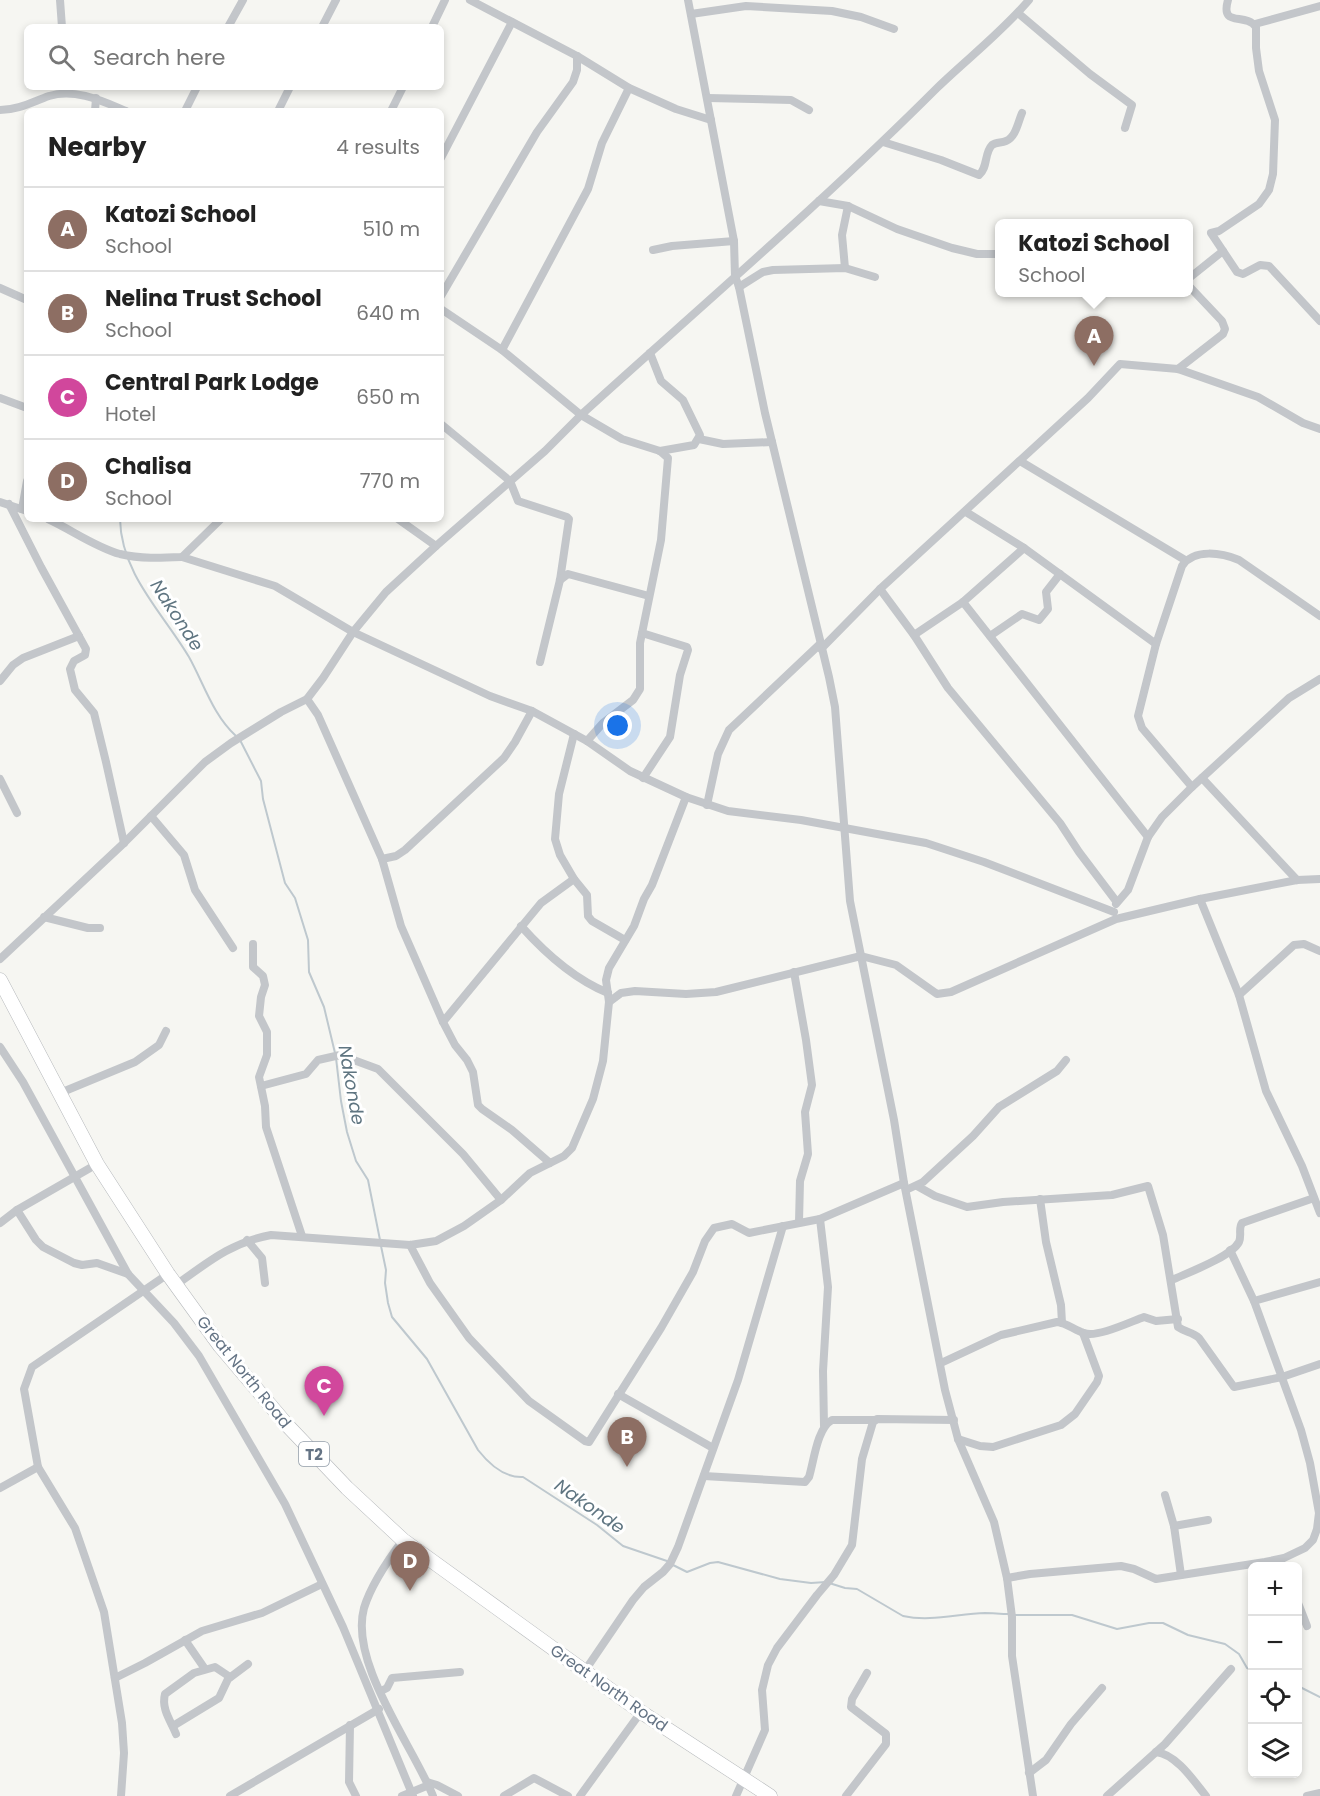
<!DOCTYPE html>
<meta charset="utf-8">
<style>
:root{--surface:#fff;--page:#f6f6f6;--text:#222;--muted:#767676;--line:#e0e0e0;--accent:#e96120}
body{margin:0;font-family:Poppins,sans-serif;background:var(--page);color:var(--text)}
.controls{position:absolute;right:18px;bottom:18px;display:grid;overflow:hidden;border-radius:9px;box-shadow:0 3px 9px #0003}
.controls button{width:54px;height:54px;display:grid;place-items:center;padding:0;border:0;border-bottom:2px solid var(--line);background:var(--surface);color:var(--text);font:30px sans-serif}
.you{position:absolute;left:618px;top:726px;width:21px;height:21px;margin:-15px;border:4px solid #fff;border-radius:50%;background:#1a73e8;box-shadow:0 0 0 9px #1a73e833}
.badge{display:grid;place-items:center;width:39px;height:39px;border-radius:50%;background:var(--accent);color:#fff;font-size:20px;font-weight:700}
.pin{position:absolute;translate:-50% -50px;filter:drop-shadow(0 2px 3px #0008)}
.pin::after{content:'';position:absolute;top:32px;width:21px;height:18px;background:inherit;clip-path:polygon(0 0,100% 0,50% 100%)}
.popup{position:absolute;left:995px;top:219px;width:198px;height:78px;box-sizing:border-box;display:grid;place-content:center;border-radius:9px;background:var(--surface);filter:drop-shadow(0 2px 4px #0005);font-size:20px;white-space:nowrap;color:var(--muted)}
.popup b{font-size:22px;color:var(--text)}
.popup::after{content:'';position:absolute;left:50%;top:100%;margin-left:-12px;border:12px solid transparent;border-top-color:var(--surface)}
.list{margin:0;padding:0;list-style:none}
h2{display:flex;justify-content:space-between;align-items:center;height:78px;margin:0;padding:0 24px;font-size:26px}
h2 small{font-size:20px;font-weight:400;color:var(--muted)}
.list li{display:grid;grid-template-columns:39px 1fr auto;gap:18px;align-items:center;box-sizing:border-box;height:84px;padding:0 24px;border-top:2px solid var(--line)}
.list b{display:block;font-size:22px;white-space:nowrap}
.list p{margin:0;font-size:20px;white-space:nowrap;color:var(--muted)}
.list em{font-size:20px;font-style:normal;color:var(--muted)}
.icon{flex:none;width:33px;height:33px;fill:none;stroke:currentColor;stroke-width:2;stroke-linecap:round;stroke-linejoin:round}
.map{position:relative;flex:none;width:1320px;height:1796px;overflow:hidden}
.search{position:absolute;background:var(--surface);box-shadow:0 3px 9px #0003;left:24px;top:24px;width:420px;height:66px;display:flex;align-items:center;gap:15px;box-sizing:border-box;padding:0 21px;border-radius:9px;color:var(--muted);font-size:22px}
.panel{position:absolute;background:var(--surface);box-shadow:0 3px 9px #0003;left:24px;top:108px;width:420px;height:414px;border-radius:9px}
.map>svg:first-child{display:block}
.lines{fill:none;stroke-linecap:round;stroke-linejoin:round}
.stream{stroke:#bec8ce;stroke-width:2}
.highway-casing{stroke:#b6b9bc;stroke-width:15}
.street{stroke:#c3c6ca;stroke-width:8}
.highway{stroke:#fff;stroke-width:14}
.labels{text-anchor:middle;dominant-baseline:central;stroke-width:6;stroke-linejoin:round;paint-order:stroke}
.shield{fill:#fff;stroke:#929da9;stroke-width:1.5}
.shield-label{font-size:15px;font-weight:bold;fill:#647384}
.street-label{font-size:16px;fill:#647384;stroke:#fff}
.water-label{font-size:18px;font-style:italic;fill:#5f7581;stroke:#fff}
</style>
<div class="map">
<svg width="1320" height="1796" viewBox="0 0 1320 1796">
<rect width="100%" height="100%" fill="#f6f6f2"/>
<g class="lines">
<g class="stream">
<path d="M120 519C121 574 163 613 189 657 204 684 213 715 236 736"/>
<path d="M240 740 261 781 263 799 285 883 295 898 308 940 309 972 324 1007 335 1053"/>
<path d="M336 1058 341 1101 347 1132 356 1161 368 1180 380 1240"/>
<path d="M381 1246 386 1270 385 1283 388 1303 392 1317 427 1359 478 1450C489 1464 504 1478 523 1477L597 1525 623 1546 667 1561"/>
<path d="M673 1565 687 1572 710 1563 718 1562 780 1579 811 1583 826 1582 845 1588 857 1589 903 1616C930 1622 957 1614 985 1613 993 1613 1000 1614 1009 1614"/>
<path d="M1014 1615H1072L1117 1629 1149 1623H1163L1188 1635 1225 1644 1239 1654 1247 1668 1252 1670"/>
<path d="M1298 1686 1320 1697"/>
</g>
<defs>
<path id="highway" d="M0 980 97 1164 168 1274 220 1346 287 1425 347 1488 403 1540 641 1712 770 1796"/>
</defs>
<use href="#highway" class="highway-casing"/>
<g class="street">
<path d="M60 0 62 27"/>
<path d="M470 0 577 56 629 88 676 109 711 120"/>
<path d="M688 0 734 241 735 276 739 287 765 413 829 677 835 707 850 901 894 1120 904 1183 945 1390 958 1439 994 1522 1007 1578 1012 1617V1656L1033 1796"/>
<path d="M1228 0C1220 28 1245 12 1256 27V48L1259 71 1275 120 1273 174 1269 190 1259 204 1219 231 1211 233 1237 272 1243 274 1260 265 1269 266 1320 321"/>
<path d="M1018 13 1090 74 1132 105 1125 128"/>
<path d="M691 14 746 6 832 11 861 17 894 29"/>
<path d="M1255 24 1320 6"/>
<path d="M228 27 243 0"/>
<path d="M322 27 336 0"/>
<path d="M432 27 445 0"/>
<path d="M708 98 791 100 809 110"/>
<path d="M0 110C18 110 32 102 49 96 75 88 102 101 126 111"/>
<path d="M95 111 96 98"/>
<path d="M185 111 197 87"/>
<path d="M278 111 290 87"/>
<path d="M391 111 403 87"/>
<path d="M883 142 941 160 979 175C988 168 984 153 992 145 996 142 1001 143 1006 141 1016 137 1018 122 1022 113"/>
<path d="M441 158 512 22"/>
<path d="M819 201 848 206 897 229 952 248 977 254H1000"/>
<path d="M653 250 672 246 734 241"/>
<path d="M845 268 842 235 848 206"/>
<path d="M1188 279 1223 251"/>
<path d="M739 287 763 272 773 270 845 268 875 277"/>
<path d="M0 288 27 300"/>
<path d="M441 296 537 132 573 82 577 70V56"/>
<path d="M441 309 502 350 581 415 622 439 660 451 668 458 661 540 640 643V689L633 700 603 723 587 741"/>
<path d="M502 350 588 189 602 143 629 88"/>
<path d="M650 353 661 381 683 400 700 435 694 445 660 451"/>
<path d="M1178 369 1223 334 1225 329 1222 321 1188 285"/>
<path d="M0 398 27 408"/>
<path d="M441 424 510 481 518 501 567 517 569 519 560 580 540 662"/>
<path d="M699 439 723 444 772 442"/>
<path d="M1020 461 1185 560"/>
<path d="M0 502 27 511"/>
<path d="M9 504 41 567 86 649 85 655 74 661 70 669 75 690 94 713 106 762 124 843"/>
<path d="M22 509 27 481"/>
<path d="M966 512 1024 548 1156 644"/>
<path d="M48 519C72 530 95 547 120 554 141 559 161 558 182 557L221 519"/>
<path d="M398 519 436 546"/>
<path d="M182 557 275 586 353 632 490 696 532 711 587 741 630 771 686 797 728 811 801 820 926 843 984 862 1114 912"/>
<path d="M560 580 568 574 649 596"/>
<path d="M880 589 914 635 948 688 1060 823 1079 852 1116 901"/>
<path d="M963 602 1148 837"/>
<path d="M642 633 687 647 688 650 680 675 670 737 643 778"/>
<path d="M914 635 963 602 1024 548"/>
<path d="M990 636 1022 614 1039 620 1048 609 1046 592 1060 574"/>
<path d="M821 649 880 589 1088 398 1120 364 1178 369 1258 397 1303 423 1320 429"/>
<path d="M0 681 13 665 23 658 79 636"/>
<path d="M307 699 318 715 382 859 401 926 443 1022 455 1045 467 1060 473 1072 478 1105 482 1109 512 1130 550 1163"/>
<path d="M574 734 559 794 555 839 560 855 574 879 587 895 588 916 592 921 625 940"/>
<path d="M1202 778 1297 880"/>
<path d="M0 779 17 813"/>
<path d="M1192 787 1142 728 1138 716 1156 644 1182 566C1194 548 1222 553 1239 560L1320 616"/>
<path d="M707 805 718 754 729 730 820 644"/>
<path d="M151 816 184 855 195 890 233 948"/>
<path d="M382 859 396 856 405 850 504 758 515 742 532 711"/>
<path d="M1200 899 1239 995 1266 1091 1302 1166 1320 1213"/>
<path d="M1116 904 1128 890 1148 837 1162 817 1192 787 1289 698 1320 679"/>
<path d="M44 917 88 928H100"/>
<path d="M521 926C545 953 574 979 608 993"/>
<path d="M253 944V967L263 976 265 985 261 997 259 1016 267 1032V1055L259 1077 265 1106 266 1127 302 1236"/>
<path d="M0 959 124 843 205 762 231 743 281 712 307 699 323 678 353 632 386 592 436 546 545 451 581 415C700 307 823 202 937 88 967 59 1002 32 1029 0"/>
<path d="M794 972 806 1040 812 1085 805 1112 808 1154 800 1181 799 1222"/>
<path d="M1239 995 1294 945 1304 944 1320 951"/>
<path d="M609 1002 606 980 609 968 634 926 644 899 652 885 686 797"/>
<path d="M443 1022 541 903 574 879"/>
<path d="M0 1047 23 1082 128 1274 174 1323 199 1356 285 1504 343 1627 413 1796"/>
<path d="M261 1086 306 1074 318 1060 340 1055 378 1069 463 1154 501 1200"/>
<path d="M60 1093 135 1062 159 1045 166 1031"/>
<path d="M917 1186 935 1196 967 1207 1003 1202 1112 1195 1148 1186 1163 1235 1178 1327C1185 1332 1193 1332 1199 1338L1234 1387 1282 1377 1320 1364"/>
<path d="M906 1190 923 1182 973 1136 999 1107 1057 1071 1066 1060"/>
<path d="M1040 1199 1046 1242 1061 1305 1062 1323"/>
<path d="M17 1210 36 1240 43 1247 74 1263 82 1265 97 1263 128 1274"/>
<path d="M820 1219 828 1287 823 1371 824 1426"/>
<path d="M0 1223 17 1210 97 1164"/>
<path d="M247 1240 262 1258 265 1283"/>
<path d="M410 1245 430 1283 469 1338 529 1401 585 1441 589 1442 661 1328 693 1272 705 1241 714 1228 732 1224 749 1233 820 1219 904 1183"/>
<path d="M1172 1280C1187 1273 1231 1257 1239 1242 1242 1235 1238 1229 1242 1223L1314 1198"/>
<path d="M176 1285C208 1262 232 1242 271 1235L410 1245 436 1241 464 1226 501 1200 530 1173 564 1156 572 1148 593 1099 603 1061 609 1002 621 993 635 991 686 994 716 992 861 956 896 965 937 994 951 992 1116 919 1200 899 1297 880 1320 879"/>
<path d="M1254 1301 1320 1282"/>
<path d="M941 1363 1001 1335 1057 1322C1067 1323 1074 1330 1084 1333 1097 1338 1130 1322 1144 1317L1156 1321 1178 1319"/>
<path d="M618 1394 713 1448"/>
<path d="M958 1439 980 1446 993 1447 1061 1425 1075 1414 1097 1382 1099 1376 1083 1333"/>
<path d="M704 1476 805 1482 809 1477C814 1461 817 1428 832 1420H875"/>
<path d="M0 1488 38 1467"/>
<path d="M1165 1495 1174 1526 1181 1575"/>
<path d="M1174 1526 1208 1520"/>
<path d="M403 1540C388 1560 371 1585 364 1608 349 1663 413 1746 433 1796"/>
<path d="M1007 1578 1030 1574 1121 1566 1134 1569 1156 1579 1265 1562 1284 1558 1305 1548 1313 1540 1317 1529 1319 1513 1310 1463 1301 1430 1254 1301 1230 1250"/>
<path d="M1298 1603 1307 1626"/>
<path d="M185 1640 205 1669"/>
<path d="M584 1672 633 1600 644 1587 663 1572 670 1564 678 1547 738 1380 783 1226"/>
<path d="M115 1678 145 1663 202 1631 262 1613 322 1584"/>
<path d="M381 1691 387 1688 392 1678 460 1672"/>
<path d="M350 1725 349 1782 356 1796"/>
<path d="M173 1726 219 1698 228 1679 248 1664"/>
<path d="M176 1734C171 1721 161 1709 165 1694L194 1673 215 1667 230 1677"/>
<path d="M1156 1752C1176 1754 1194 1781 1206 1796"/>
<path d="M1029 1773 1046 1760 1071 1724 1102 1688"/>
<path d="M427 1782 437 1785 458 1796"/>
<path d="M121 1796 124 1753 122 1723 104 1612 75 1528 38 1467 24 1389 32 1367 168 1274"/>
<path d="M230 1796 379 1709"/>
<path d="M402 1796 429 1785"/>
<path d="M504 1796 534 1778 568 1796"/>
<path d="M580 1796 641 1712"/>
<path d="M736 1796 765 1730 762 1690 768 1665 777 1648 817 1595 834 1575 852 1545 862 1459 873 1422 877 1419 954 1420"/>
<path d="M846 1796 886 1744V1734L851 1707 852 1699 867 1673"/>
<path d="M1107 1796 1165 1744 1231 1669"/>
<path d="M1307 1796 1320 1793"/>
</g>
<use href="#highway" class="highway"/>
</g>
<g class="labels">
<rect class="shield" x="299" y="1442" width="30" height="24" rx="4.5"/>
<g class="shield-label">
<text x="314" y="1454">T2</text>
</g>
<g class="street-label">
<text transform="translate(244 1372) rotate(51)">Great North Road</text>
<text transform="translate(609 1688) rotate(35)">Great North Road</text>
</g>
<g class="water-label">
<text transform="translate(177 615) rotate(57)">Nakonde</text>
<text transform="translate(352 1085) rotate(80)">Nakonde</text>
<text transform="translate(590 1506) rotate(35)">Nakonde</text>
</g>
</g>
</svg>
<div class="controls">
<button>+</button>
<button>−</button>
<button><svg class="icon" aria-label="locate" viewBox="0 0 24 24"><circle cx="12" cy="12" r="6"/><path d="M12 2v4M12 18v4M2 12h4M18 12h4"/></svg></button>
<button><svg class="icon" aria-label="layers" viewBox="0 0 24 24"><path d="M12 4l9 5-9 5-9-5zM3 14l9 5 9-5"/></svg></button>
</div>
<div class="you"></div>
<div class="pin badge" style="left:1094px;top:366px;background:#8d6e63">A</div>
<div class="popup"><b>Katozi School</b>School</div>
<div class="pin badge" style="left:627px;top:1467px;background:#8d6e63">B</div>
<div class="pin badge" style="left:324px;top:1416px;background:#d1479c">C</div>
<div class="pin badge" style="left:410px;top:1591px;background:#8d6e63">D</div>
<div class="search"><svg class="icon" aria-label="search" viewBox="0 0 24 24"><circle cx="10" cy="10" r="6"/><path d="M15 15l6 6"/></svg>Search here</div>
<section class="panel">
<h2>Nearby<small>4 results</small></h2>
<ul class="list">
<li><span class="badge" style="background:#8d6e63">A</span><div><b>Katozi School</b><p>School</p></div><em>510 m</em></li>
<li><span class="badge" style="background:#8d6e63">B</span><div><b>Nelina Trust School</b><p>School</p></div><em>640 m</em></li>
<li><span class="badge" style="background:#d1479c">C</span><div><b>Central Park Lodge</b><p>Hotel</p></div><em>650 m</em></li>
<li><span class="badge" style="background:#8d6e63">D</span><div><b>Chalisa</b><p>School</p></div><em>770 m</em></li>
</ul>
</section>
</div>
